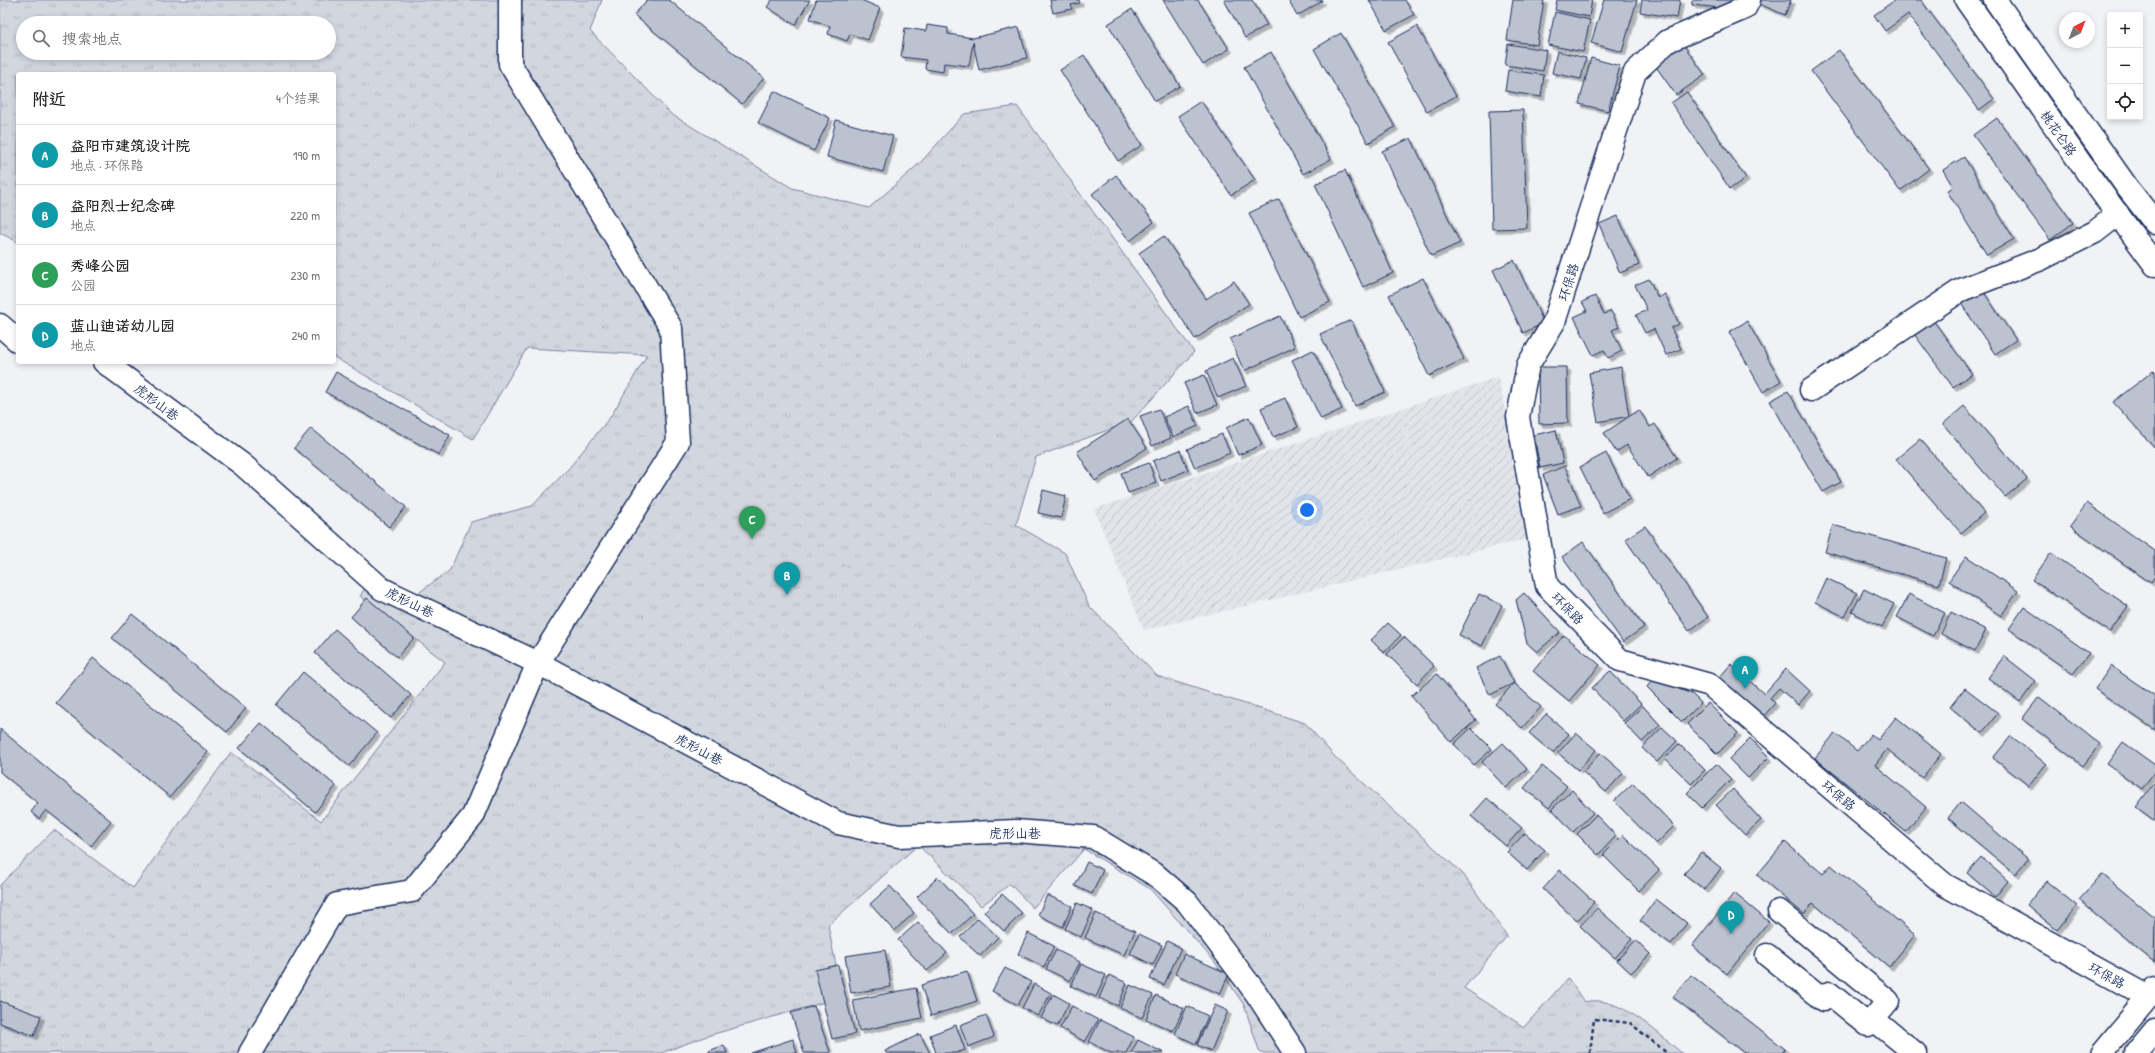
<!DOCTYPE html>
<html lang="zh">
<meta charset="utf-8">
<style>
:root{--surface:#fff;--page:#f2f2f2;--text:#222;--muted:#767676;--line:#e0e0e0;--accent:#111827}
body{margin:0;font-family:"Patrick Hand","LXGW WenKai TC",sans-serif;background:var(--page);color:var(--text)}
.controls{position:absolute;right:12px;top:12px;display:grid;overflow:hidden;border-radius:4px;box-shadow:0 2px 6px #0003}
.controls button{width:36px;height:36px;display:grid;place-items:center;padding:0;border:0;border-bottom:1px solid var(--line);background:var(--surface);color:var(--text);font:20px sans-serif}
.compass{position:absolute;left:2059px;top:12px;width:36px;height:36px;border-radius:50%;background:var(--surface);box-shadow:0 2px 6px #0003;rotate:42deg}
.you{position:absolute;left:1307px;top:510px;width:14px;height:14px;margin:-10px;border:3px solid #fff;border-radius:50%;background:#1a73e8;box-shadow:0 0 0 6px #1a73e833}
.badge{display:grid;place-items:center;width:26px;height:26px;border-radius:50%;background:var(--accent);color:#fff;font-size:13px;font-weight:700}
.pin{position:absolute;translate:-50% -33px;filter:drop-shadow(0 1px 2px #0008)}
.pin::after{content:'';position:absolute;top:21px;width:14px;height:12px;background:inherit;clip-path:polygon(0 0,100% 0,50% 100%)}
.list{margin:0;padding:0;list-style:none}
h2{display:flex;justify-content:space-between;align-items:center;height:52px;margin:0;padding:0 16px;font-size:17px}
h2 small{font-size:13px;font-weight:400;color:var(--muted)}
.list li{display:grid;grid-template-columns:26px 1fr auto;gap:12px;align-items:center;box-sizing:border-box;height:60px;padding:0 16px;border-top:1px solid var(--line)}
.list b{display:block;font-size:15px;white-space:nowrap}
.list p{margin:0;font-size:13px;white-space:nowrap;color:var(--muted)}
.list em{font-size:13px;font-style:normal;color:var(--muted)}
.icon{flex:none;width:22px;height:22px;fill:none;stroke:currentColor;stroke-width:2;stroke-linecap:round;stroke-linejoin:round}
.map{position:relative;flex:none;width:2155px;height:1053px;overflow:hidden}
.search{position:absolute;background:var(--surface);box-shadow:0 2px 6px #0003;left:16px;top:16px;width:320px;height:44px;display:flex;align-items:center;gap:10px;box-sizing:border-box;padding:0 14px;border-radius:22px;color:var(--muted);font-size:15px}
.panel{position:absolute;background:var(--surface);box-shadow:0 2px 6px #0003;left:16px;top:72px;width:320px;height:292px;border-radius:4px}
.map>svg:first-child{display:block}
.industrial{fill:url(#industrial-furrows)}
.park{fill:url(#park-tufts);stroke:#76829e;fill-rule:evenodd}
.building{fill:#bcc2d0;stroke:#1b2f5e;filter:url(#shadow)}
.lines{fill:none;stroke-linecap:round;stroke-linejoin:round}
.minor-casing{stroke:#1b2f5e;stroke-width:25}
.major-casing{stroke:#1b2f5e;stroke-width:25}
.path{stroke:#1b2f5e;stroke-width:2.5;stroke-dasharray:4 3;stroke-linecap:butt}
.minor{stroke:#fff;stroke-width:22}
.major{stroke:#fff;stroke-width:22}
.labels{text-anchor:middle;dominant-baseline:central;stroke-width:4;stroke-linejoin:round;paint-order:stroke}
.street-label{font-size:13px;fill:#1b2f5e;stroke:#fff}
</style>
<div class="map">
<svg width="2155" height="1053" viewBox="0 0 2155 1053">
<defs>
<pattern id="industrial-furrows" width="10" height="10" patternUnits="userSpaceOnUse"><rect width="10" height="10" fill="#e1e4ea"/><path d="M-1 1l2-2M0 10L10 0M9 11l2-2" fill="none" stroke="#c0c4cb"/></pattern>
<pattern id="park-tufts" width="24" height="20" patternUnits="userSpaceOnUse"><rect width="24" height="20" fill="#d2d6df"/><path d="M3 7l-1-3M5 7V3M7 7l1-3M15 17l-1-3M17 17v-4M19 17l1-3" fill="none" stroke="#b4b8c2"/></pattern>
<filter id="shadow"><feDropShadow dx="3.5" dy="3.5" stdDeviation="0" flood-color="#0004"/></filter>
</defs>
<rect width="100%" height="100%" fill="#f1f2f5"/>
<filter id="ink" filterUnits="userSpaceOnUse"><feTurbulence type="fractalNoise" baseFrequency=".025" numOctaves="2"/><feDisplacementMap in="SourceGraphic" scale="8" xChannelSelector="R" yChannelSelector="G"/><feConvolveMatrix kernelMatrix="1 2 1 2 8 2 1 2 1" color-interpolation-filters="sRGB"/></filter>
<g filter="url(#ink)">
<path class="industrial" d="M1498 377 1531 538 1144 630 1094 509Z"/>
<path class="park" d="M0 0H602L590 31 671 114 792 188 869 208 921 162 964 114 1017 106 1194 352 1132 421 1036 457 1016 525 1065 553 1089 606 1157 676 1305 723 1335 757 1463 874 1507 936 1464 988 1524 1027 1568 978 1584 1002C1618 993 1657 1033 1682 1053H1260L1244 1005 1214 961 1150 889 1084 849 1033 908 1010 884 981 906 918 845 828 925 842 997 707 1036 661 1053H0V885L54 830 133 888 231 752 321 821 445 662 360 596 376 571 417 594 450 570 471 522 532 506 569 468 611 416 647 355 527 348 473 439 334 357V74H18V242L0 233ZM23 23H329V53H23Z"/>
<g class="building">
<path d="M647 0H669L764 78 742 104 634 15Z"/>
<path d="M772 0H810L795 25 767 7Z"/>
<path d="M816 0H861L880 8 868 40 850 34 847 41 828 34 830 26 810 19Z"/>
<path d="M1050 0H1079L1080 3 1071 5 1072 9 1053 13Z"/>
<path d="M1163 0H1198L1229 49 1203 65Z"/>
<path d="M1224 0H1252L1267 25 1245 38Z"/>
<path d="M1288 0H1322V1L1297 16Z"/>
<path d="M1369 0H1405L1414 15 1386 30Z"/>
<path d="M1513 0H1544L1537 45 1507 40Z"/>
<path d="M1557 0H1592L1589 17 1555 10Z"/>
<path d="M1604 0H1637L1622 52 1591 43Z"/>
<path d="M1642 0H1680L1677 18 1640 12Z"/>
<path d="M1692 0H1732L1731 9 1692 5Z"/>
<path d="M1759 0H1791L1785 15 1757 3Z"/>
<path d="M1895 0H1921L1994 99 1979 110 1908 14 1885 31 1874 15Z"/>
<path d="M1132 9 1180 86 1155 101 1108 24Z"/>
<path d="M1555 12 1590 20 1583 52 1548 45Z"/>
<path d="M927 25 948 28V34L973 38 1019 27 1027 58 979 70 973 42 969 66 944 63 943 72 925 69 926 60 901 57 905 28 926 31Z"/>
<path d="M1417 26 1456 96 1427 112 1388 42Z"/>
<path d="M1341 33 1395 127 1368 143 1314 49Z"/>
<path d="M1508 44 1546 50 1543 71 1505 65Z"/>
<path d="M1683 44 1705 75 1676 95 1654 64Z"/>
<path d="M1839 50 1929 169 1900 191 1811 71Z"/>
<path d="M1557 51 1586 58 1581 79 1552 73Z"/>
<path d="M1271 52 1331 159 1303 174 1244 67Z"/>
<path d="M1084 55 1142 145 1118 161 1060 70Z"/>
<path d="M1591 58 1620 66 1608 111 1579 104Z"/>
<path d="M1508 70 1544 75 1541 97 1505 91Z"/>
<path d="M774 91 830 118 814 151 758 123Z"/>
<path d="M1687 92 1746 178 1730 189 1671 103Z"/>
<path d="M1201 101 1255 180 1231 195 1178 116Z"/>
<path d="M1523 110 1527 228 1492 229 1489 111Z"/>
<path d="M1997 118 2073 223 2050 240 1973 135Z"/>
<path d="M836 120 893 136 883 172 827 157Z"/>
<path d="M1411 138 1460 243 1431 256 1382 151Z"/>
<path d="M1964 157 2014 239 1987 255 1947 191 1953 187 1943 170Z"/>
<path d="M1345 170 1393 273 1363 287 1315 184Z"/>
<path d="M1116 175 1154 222 1130 241 1092 194Z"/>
<path d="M1279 199 1330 302 1299 317 1249 213Z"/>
<path d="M1618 216 1639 265 1620 273 1599 224Z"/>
<path d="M1164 236 1206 299 1234 281 1249 304 1195 339 1139 253Z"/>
<path d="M1514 260 1544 323 1523 333 1493 270Z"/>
<path d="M1423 278 1464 359 1429 376 1389 295Z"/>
<path d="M1649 279 1658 298 1665 294 1679 324 1671 328 1681 349 1666 355 1654 329 1645 333 1636 315 1647 310 1635 285Z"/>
<path d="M1979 285 2016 340 1995 354 1958 299Z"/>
<path d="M1595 296 1604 314 1611 311 1619 327 1612 330 1622 351 1608 358 1604 350 1593 355 1574 317 1587 311 1582 302Z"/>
<path d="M1280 316 1295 347 1244 371 1230 339Z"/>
<path d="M1351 320 1385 392 1355 406 1320 334Z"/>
<path d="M1933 320 1972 374 1953 387 1914 334Z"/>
<path d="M1747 321 1781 381 1763 392 1729 332Z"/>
<path d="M1313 350 1342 409 1321 419 1292 360Z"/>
<path d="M1233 358 1246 386 1218 398 1206 371Z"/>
<path d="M1538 367H1567L1568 423 1539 424Z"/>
<path d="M1621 367 1629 416 1598 422 1589 373Z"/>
<path d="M2153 371 2155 372V448L2113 402Z"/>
<path d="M336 372 450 435 439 455 325 392Z"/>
<path d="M1204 375 1217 405 1197 413 1184 383Z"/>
<path d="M1788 391 1841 482 1823 492 1770 401Z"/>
<path d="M1285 398 1298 427 1273 437 1261 408Z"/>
<path d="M1189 406 1198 426 1173 437 1164 417Z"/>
<path d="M1964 406 2027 479 2005 497 1943 424Z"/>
<path d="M1159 409 1171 438 1152 446 1140 416Z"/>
<path d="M1639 410 1650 427 1655 424 1677 458 1648 477 1627 445 1616 452 1604 433Z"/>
<path d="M1249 417 1262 445 1238 455 1226 428Z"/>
<path d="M1128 419 1147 448 1095 481 1077 452Z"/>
<path d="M311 428 406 507 389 527 294 448Z"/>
<path d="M1556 430 1563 463 1540 468 1534 435Z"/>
<path d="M1222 434 1230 453 1195 468 1187 449Z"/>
<path d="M1920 439 1984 513 1961 533 1896 459Z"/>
<path d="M1180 450 1188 470 1161 481 1153 461Z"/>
<path d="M1606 453 1630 499 1603 513 1580 467Z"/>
<path d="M1149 463 1156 483 1128 493 1121 473Z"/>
<path d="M1565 466 1581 506 1558 514 1543 475Z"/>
<path d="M1043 490 1066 496 1061 518 1038 513Z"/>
<path d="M2087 503 2155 551V577L2151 583 2070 526Z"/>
<path d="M1833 525 1946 558 1939 585 1825 552Z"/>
<path d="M1645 526 1708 617 1689 631 1625 539Z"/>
<path d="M1583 542 1644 627 1623 642 1562 557Z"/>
<path d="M2051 553 2128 606 2110 632 2032 580Z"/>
<path d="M1966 556 2018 591 2001 616 1949 581Z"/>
<path d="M1826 578 1857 593 1845 617 1815 602Z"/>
<path d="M1864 589 1894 604 1882 627 1852 612Z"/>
<path d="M1524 593 1560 632 1537 652 1527 643 1516 600Z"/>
<path d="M1479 594 1502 605 1482 646 1459 635Z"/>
<path d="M1909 594 1945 613 1933 636 1897 617Z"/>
<path d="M367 598 414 638 397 657 351 617Z"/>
<path d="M2024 607 2089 653 2073 674 2009 629Z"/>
<path d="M1951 612 1986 630 1975 651 1941 634Z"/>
<path d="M132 614 246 708 227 732 112 638Z"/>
<path d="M1388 623 1401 635 1384 653 1371 640Z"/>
<path d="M335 629 411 695 391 718 315 653Z"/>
<path d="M1564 635 1600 665 1569 701 1533 671Z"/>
<path d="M1404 637 1434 666 1417 684 1387 654Z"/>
<path d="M1500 656 1514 683 1490 695 1476 668Z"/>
<path d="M2004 656 2036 681 2020 702 1988 678Z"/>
<path d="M93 658 208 752 170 797 56 703Z"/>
<path d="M1731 664 1764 694 1786 669 1810 691 1798 705 1779 688 1770 698 1775 703 1763 717 1719 678Z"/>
<path d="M2111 666 2155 696V730L2095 689Z"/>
<path d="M1610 671 1641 704 1623 721 1592 688Z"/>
<path d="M303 672 377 733 349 766 276 705Z"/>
<path d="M1437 674 1476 720 1451 742 1411 696Z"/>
<path d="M1653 679 1692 694 1701 703 1682 722 1647 687Z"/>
<path d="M1514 683 1541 707 1522 728 1495 704Z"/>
<path d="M1965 688 1998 713 1982 733 1950 707Z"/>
<path d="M2039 697 2100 744 2083 766 2022 719Z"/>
<path d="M1708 703 1738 733 1717 754 1687 724Z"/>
<path d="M1643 706 1660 725 1642 742 1624 723Z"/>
<path d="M1546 714 1569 734 1553 753 1529 733Z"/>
<path d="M1896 717 1941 754 1922 778 1887 749 1875 765 1926 807 1906 832 1815 758 1835 733 1857 751 1871 734 1878 740Z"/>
<path d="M261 723 336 786 315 812 239 748Z"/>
<path d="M1662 727 1677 741 1657 762 1642 748Z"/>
<path d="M1471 728 1492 749 1474 765 1454 744Z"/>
<path d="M0 729 111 821 91 846 46 810 39 819 31 812 38 803 0 772Z"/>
<path d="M1576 733 1596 750 1578 770 1558 753Z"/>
<path d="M2011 736 2046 764 2029 786 1993 758Z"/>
<path d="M1750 738 1769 757 1748 778 1729 759Z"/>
<path d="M2123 742 2155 765V771L2142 789 2107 764Z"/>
<path d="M1503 743 1527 769 1506 788 1482 762Z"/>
<path d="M1679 744 1705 770 1691 784 1665 758Z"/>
<path d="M1600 753 1623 773 1606 792 1583 772Z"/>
<path d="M1716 764 1731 779 1702 808 1687 793Z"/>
<path d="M1542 766 1567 786 1549 808 1524 788Z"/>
<path d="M1633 783 1674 826 1656 844 1614 801Z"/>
<path d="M2154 783 2155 784V821L2136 807Z"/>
<path d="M1733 789 1761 820 1745 835 1716 805Z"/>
<path d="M1572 790 1593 813 1573 832 1552 809Z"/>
<path d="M1487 798 1522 828 1506 846 1471 816Z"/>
<path d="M1961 802 2028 859 2015 874 1948 818Z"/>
<path d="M1596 815 1616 836 1598 855 1577 834Z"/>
<path d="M1525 833 1545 850 1527 870 1507 852Z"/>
<path d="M1623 835 1659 870 1639 891 1603 855Z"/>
<path d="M1785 842 1823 874 1831 865 1915 935 1889 967 1813 903 1804 914 1757 875Z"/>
<path d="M1701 852 1721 868 1705 890 1684 874Z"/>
<path d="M1981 857 2008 881 1995 897 1967 873Z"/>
<path d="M1087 862 1103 870 1092 894 1075 886Z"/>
<path d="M1560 870 1594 902 1577 921 1543 889Z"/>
<path d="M2102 874 2155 918 2154 962 2079 900Z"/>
<path d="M938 877 973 914 952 934 917 897Z"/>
<path d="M2046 881 2077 906 2057 930 2027 905Z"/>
<path d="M890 886 914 913 894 931 870 904Z"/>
<path d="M1734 893 1769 922 1727 974 1692 946Z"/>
<path d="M1002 894 1022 913 1004 931 984 912Z"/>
<path d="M1047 895 1072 906 1063 927 1038 915Z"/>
<path d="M1656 899 1687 923 1671 944 1640 921Z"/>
<path d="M1077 903 1093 910 1081 937 1065 929Z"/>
<path d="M1597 908 1632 939 1615 958 1580 926Z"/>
<path d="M1096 913 1135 931 1124 955 1085 938Z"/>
<path d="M978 918 998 937 980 956 960 937Z"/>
<path d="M918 922 947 953 927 971 898 940Z"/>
<path d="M1028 933 1054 946 1044 967 1018 954Z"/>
<path d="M1139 934 1162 945 1153 965 1130 954Z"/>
<path d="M1636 940 1650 954 1631 973 1617 960Z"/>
<path d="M1167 941 1181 948 1164 985 1150 979Z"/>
<path d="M885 950 891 987 851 993 845 956Z"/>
<path d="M1056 950 1080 962 1070 981 1046 969Z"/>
<path d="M1184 954 1229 974 1220 994 1175 974Z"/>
<path d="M1081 964 1106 975 1096 997 1071 986Z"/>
<path d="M838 965 855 1034 832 1039 815 970Z"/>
<path d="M1005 968 1031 982 1018 1005 992 991Z"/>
<path d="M967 971 977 1001 931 1016 921 985Z"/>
<path d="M1109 975 1127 983 1118 1006 1099 998Z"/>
<path d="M1691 975 1785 1049 1782 1053H1744L1673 997Z"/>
<path d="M1034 984 1051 993 1038 1016 1022 1008Z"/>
<path d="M1130 985 1153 995 1142 1018 1120 1008Z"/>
<path d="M916 988 922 1018 859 1031 853 1000Z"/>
<path d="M1053 994 1069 1003 1057 1026 1041 1018Z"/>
<path d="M1156 995 1184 1008 1173 1031 1146 1019Z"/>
<path d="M0 1001 41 1016 34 1036 0 1023Z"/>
<path d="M1215 1005 1228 1011 1211 1051 1197 1045Z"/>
<path d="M814 1006 830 1052 827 1053H804L791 1013Z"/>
<path d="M1072 1006 1098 1020 1085 1042 1060 1028Z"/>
<path d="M1187 1006 1208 1016 1196 1044 1175 1034Z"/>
<path d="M986 1015 994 1037 968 1047 960 1025Z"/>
<path d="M1100 1020 1134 1037 1126 1053H1111L1089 1042Z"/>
<path d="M956 1025 965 1050 956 1053H936L930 1035Z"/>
<path d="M920 1034 930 1053H886L885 1051Z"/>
<path d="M793 1039 797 1053H751Z"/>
<path d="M1138 1040 1164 1053H1131Z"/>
<path d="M724 1045 727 1053H709V1051Z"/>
</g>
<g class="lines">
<defs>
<g id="minor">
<path d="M1749 0 1745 8 1668 41 1635 72 1554 322 1528 365 1518 417 1547 586 1620 660 1710 685 1945 885 2148 997"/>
<path d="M0 325 18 341"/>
<path d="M104 362 243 465 382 589 538 663 838 823 899 836 1016 831 1093 837 1157 876 1187 902 1256 993 1295 1053"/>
<path d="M1811 390 1961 290 2041 259 2095 232 2118 214"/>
<path d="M1779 911 1888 1001 1873 1019 1915 1053"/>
<path d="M1767 955 1823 1000 1829 993 1868 1025 1873 1019"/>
<path d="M250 1053 337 904 412 891 473 816 538 663 678 442 671 328 510 64V0"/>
</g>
<g id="major">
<path d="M1966 0 2091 178 2155 265"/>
<path d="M1995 0 2127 187 2155 223"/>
<path d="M2102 1053 2155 989"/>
<path d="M2136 1053 2155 1030"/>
</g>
</defs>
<use href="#minor" class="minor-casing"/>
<use href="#major" class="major-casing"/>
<path class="path" d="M1590 1053 1594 1019 1630 1023 1667 1053"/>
<use href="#minor" class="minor"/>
<use href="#major" class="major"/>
</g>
</g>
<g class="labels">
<g class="street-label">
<text transform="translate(2059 133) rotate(55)">桃花仑路</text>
<text transform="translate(1568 282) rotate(-72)">环保路</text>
<text transform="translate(157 402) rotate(37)">虎形山巷</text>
<text transform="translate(410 602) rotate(26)">虎形山巷</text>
<text transform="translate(1568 608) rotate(45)">环保路</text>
<text transform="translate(699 749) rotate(28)">虎形山巷</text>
<text transform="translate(1839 795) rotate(40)">环保路</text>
<text x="1015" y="833">虎形山巷</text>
<text transform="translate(2107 975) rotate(29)">环保路</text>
</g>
</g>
</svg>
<div class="controls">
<button>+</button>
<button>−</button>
<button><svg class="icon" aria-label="locate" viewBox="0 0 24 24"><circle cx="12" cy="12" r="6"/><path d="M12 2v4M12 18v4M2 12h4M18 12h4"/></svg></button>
</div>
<svg class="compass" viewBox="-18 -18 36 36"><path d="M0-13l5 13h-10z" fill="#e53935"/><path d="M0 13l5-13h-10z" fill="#767676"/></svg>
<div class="you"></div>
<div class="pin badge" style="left:1745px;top:689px;background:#0f9aa8">A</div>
<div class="pin badge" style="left:787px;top:595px;background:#0f9aa8">B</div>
<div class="pin badge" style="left:752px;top:539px;background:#2e9e5b">C</div>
<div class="pin badge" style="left:1731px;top:934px;background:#0f9aa8">D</div>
<div class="search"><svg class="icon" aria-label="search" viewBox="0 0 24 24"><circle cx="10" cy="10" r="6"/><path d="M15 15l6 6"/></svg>搜索地点</div>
<section class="panel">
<h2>附近<small>4个结果</small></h2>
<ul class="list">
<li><span class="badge" style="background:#0f9aa8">A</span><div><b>益阳市建筑设计院</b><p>地点 · 环保路</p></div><em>190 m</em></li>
<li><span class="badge" style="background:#0f9aa8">B</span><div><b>益阳烈士纪念碑</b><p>地点</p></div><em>220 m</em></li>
<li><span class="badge" style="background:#2e9e5b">C</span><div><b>秀峰公园</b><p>公园</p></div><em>230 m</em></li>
<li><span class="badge" style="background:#0f9aa8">D</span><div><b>蓝山迪诺幼儿园</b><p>地点</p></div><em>240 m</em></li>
</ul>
</section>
</div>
